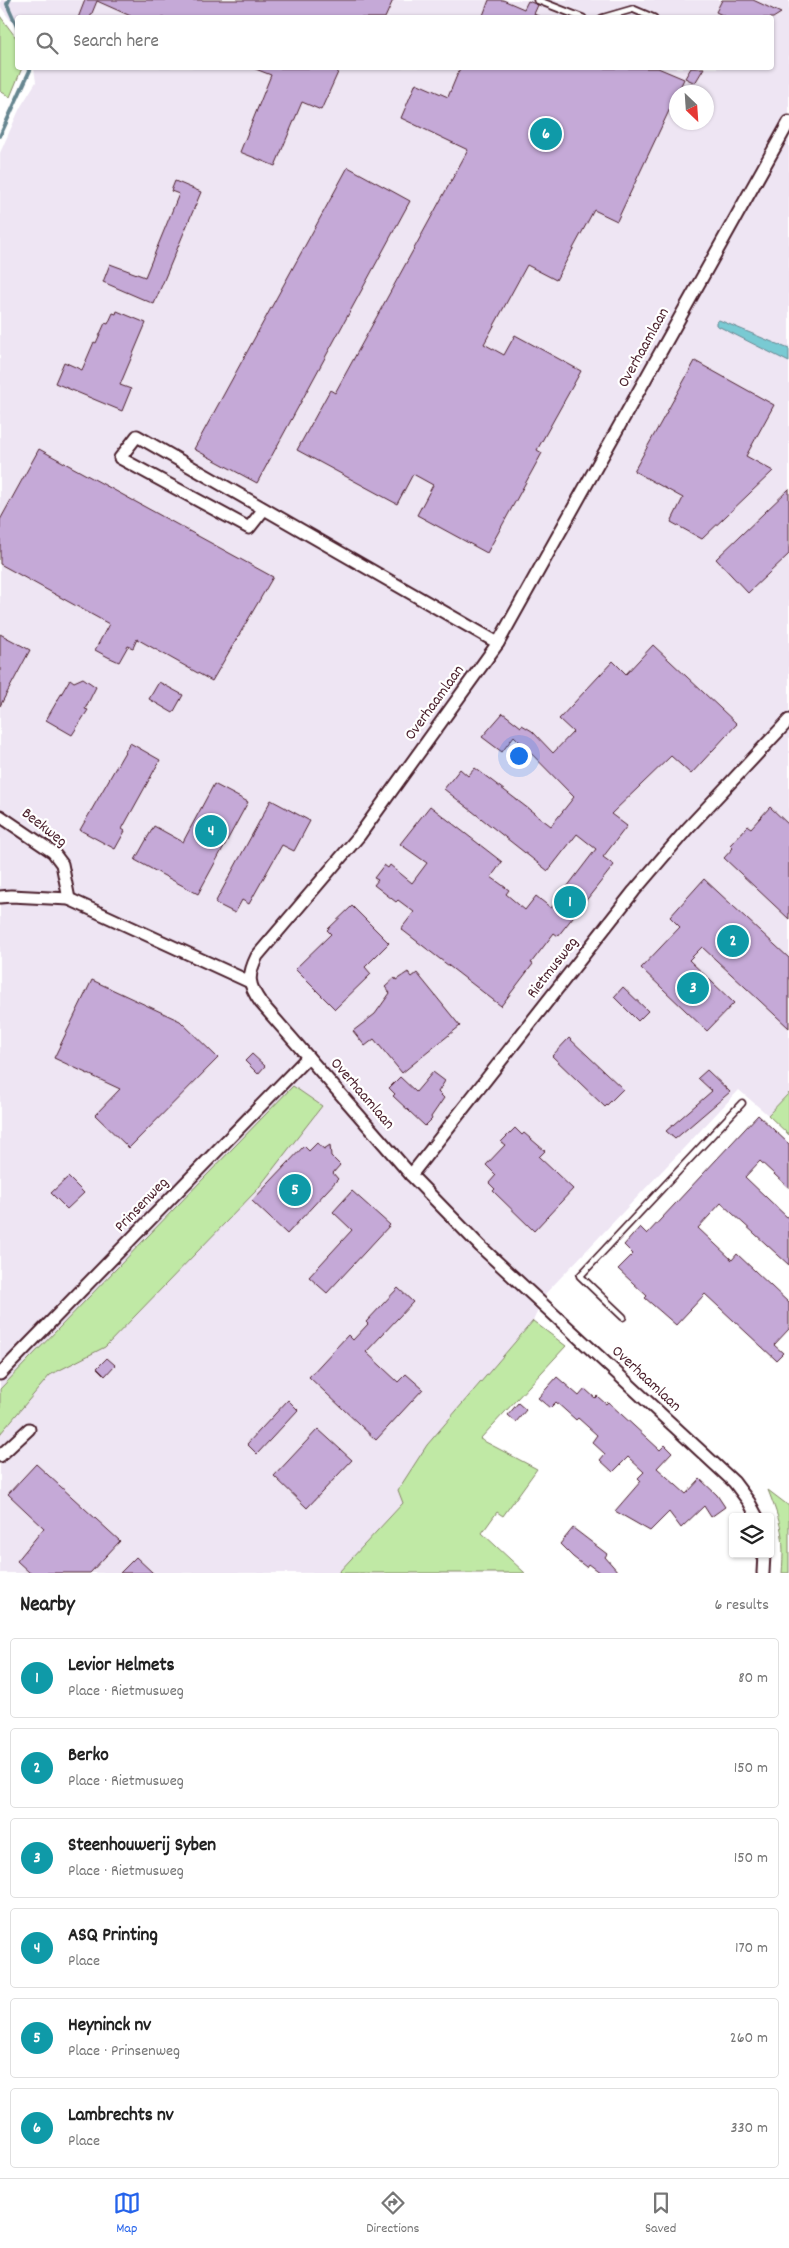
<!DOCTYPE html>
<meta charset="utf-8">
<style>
:root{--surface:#fff;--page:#f2f2f2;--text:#222;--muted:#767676;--line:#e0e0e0;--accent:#2563eb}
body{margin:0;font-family:Dekko,sans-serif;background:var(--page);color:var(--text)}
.controls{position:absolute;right:15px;bottom:15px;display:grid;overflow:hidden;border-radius:5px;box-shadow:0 1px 4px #0004}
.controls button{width:45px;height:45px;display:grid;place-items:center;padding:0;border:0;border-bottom:1px solid var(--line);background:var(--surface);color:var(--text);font:25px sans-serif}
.compass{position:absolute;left:669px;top:85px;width:45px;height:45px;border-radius:50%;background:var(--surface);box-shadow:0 1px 4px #0004;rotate:155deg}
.you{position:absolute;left:518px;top:755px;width:18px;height:18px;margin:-12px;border:4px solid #fff;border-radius:50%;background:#1a73e8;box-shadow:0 0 0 8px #1a73e833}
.badge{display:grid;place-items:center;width:32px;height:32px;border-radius:50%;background:var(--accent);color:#fff;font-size:16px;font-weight:700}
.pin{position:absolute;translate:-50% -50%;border:2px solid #fff;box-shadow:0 1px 5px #0006}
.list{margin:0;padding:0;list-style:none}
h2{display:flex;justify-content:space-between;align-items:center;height:65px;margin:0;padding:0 20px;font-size:21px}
h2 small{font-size:16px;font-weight:400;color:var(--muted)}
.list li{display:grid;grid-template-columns:32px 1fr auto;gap:15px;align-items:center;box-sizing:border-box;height:80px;margin:0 10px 10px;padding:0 10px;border:1px solid var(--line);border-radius:5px}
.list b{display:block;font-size:19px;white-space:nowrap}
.list p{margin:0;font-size:16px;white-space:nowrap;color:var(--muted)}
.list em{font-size:16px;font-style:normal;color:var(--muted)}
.icon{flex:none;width:28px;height:28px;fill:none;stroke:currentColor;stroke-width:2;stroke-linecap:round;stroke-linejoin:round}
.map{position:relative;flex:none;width:789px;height:1573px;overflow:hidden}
.search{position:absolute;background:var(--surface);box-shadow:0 1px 4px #0004;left:15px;right:15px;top:15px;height:55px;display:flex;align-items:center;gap:12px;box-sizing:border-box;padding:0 18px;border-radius:5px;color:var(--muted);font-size:19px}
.sheet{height:605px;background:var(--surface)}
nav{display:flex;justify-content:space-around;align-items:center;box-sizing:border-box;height:70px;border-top:1px solid var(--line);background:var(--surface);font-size:14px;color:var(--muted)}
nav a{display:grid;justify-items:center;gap:2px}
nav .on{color:var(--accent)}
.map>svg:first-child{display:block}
.built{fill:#eee5f3;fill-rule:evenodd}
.green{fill:#c0e9a5;stroke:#858468}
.water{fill:#79cad3;stroke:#668690}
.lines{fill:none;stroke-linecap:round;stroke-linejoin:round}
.stream{stroke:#668690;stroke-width:4}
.building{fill:#c5a9d7;stroke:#4a1f2b}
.service-casing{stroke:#4a1f2b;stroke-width:9}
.minor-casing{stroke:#4a1f2b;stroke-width:15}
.service{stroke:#fff;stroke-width:5.5}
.minor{stroke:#fff;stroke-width:11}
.labels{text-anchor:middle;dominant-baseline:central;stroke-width:4.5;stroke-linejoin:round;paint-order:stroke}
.street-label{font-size:16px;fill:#4a1f2b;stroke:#fff}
</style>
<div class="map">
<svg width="789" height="1573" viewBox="0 0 789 1573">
<rect width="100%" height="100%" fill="#fff"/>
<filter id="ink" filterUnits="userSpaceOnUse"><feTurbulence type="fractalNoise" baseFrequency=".02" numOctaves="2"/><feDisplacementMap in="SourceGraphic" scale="10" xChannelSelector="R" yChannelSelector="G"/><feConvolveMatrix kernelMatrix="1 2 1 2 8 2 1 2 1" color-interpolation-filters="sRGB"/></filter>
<g filter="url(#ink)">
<path class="built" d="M1 0H789V1093L768 1115 739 1090 546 1293 533 1321 427 1445 403 1503 338 1573H0V153L20 108 36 82 34 68H772V18H18L17 29 0 6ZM676 92H706V122H676Z"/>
<g class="green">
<path d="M0 16 17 39 18 68H22L10 97 0 91Z"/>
<path d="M293 1086 322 1106 256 1191 105 1347 50 1375 0 1434V1389Z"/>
<path d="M789 1093V1135L768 1115Z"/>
<path d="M533 1321 566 1346 480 1439 537 1469 503 1516 497 1512 482 1533 525 1573H338L403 1503 398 1490 427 1445Z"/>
<path d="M768 1490 789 1506V1573H782C785 1537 781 1523 768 1490Z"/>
</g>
<path class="water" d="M719 320 789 349V362L716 325V322Z"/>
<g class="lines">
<g class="stream">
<path d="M9 0 7 4 18 29"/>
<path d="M0 136 31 68"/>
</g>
</g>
<g class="building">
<path d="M85 0H393L385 18H135L97 1 90 18H78Z"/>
<path d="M489 0H503L524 9 528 1 538 5 534 14 543 18H482Z"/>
<path d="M722 0H753L781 13 773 18H728L716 12Z"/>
<path d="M253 68H340L321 110 302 102 275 166 240 152 271 75Z"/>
<path d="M460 68H658L684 79 617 221 594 210 556 280 527 265 484 344 504 355 515 335 581 371 537 450 542 453 487 553 417 515 433 485 413 474 397 504 297 450 330 390 335 393 468 150 401 118 416 83 448 97Z"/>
<path d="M691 68H704L695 83 685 78Z"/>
<path d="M348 167 410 201 257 483 194 449Z"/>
<path d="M175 181 201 192 154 304 103 282 110 264 145 277 179 194 171 191Z"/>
<path d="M117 311 146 323 120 385 131 389 122 411 55 383 64 362 82 370 94 342 96 343 105 323 108 324 113 313 116 314Z"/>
<path d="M695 361 774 405 746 456 773 471 702 539 671 522 683 498 634 471Z"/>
<path d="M39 449 273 577 212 681 137 639 133 648 128 646 119 662 108 657 95 650 109 624 0 564V520Z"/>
<path d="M789 489V554L748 593 716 559Z"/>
<path d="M0 634 30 650 0 706Z"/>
<path d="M653 645 737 724 691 774 671 756 611 814 627 826 603 857 614 865 558 936 554 933 531 963 533 964 501 1006 401 929 414 912 398 900 396 902 374 885 378 880 374 878 384 865 388 868 390 865 412 883 427 863 400 844 430 806 502 862 491 877 509 890 506 894 525 910 536 896 551 908 596 849 577 834 548 871 444 789 460 769 468 776 475 768 551 826 574 797 514 736 502 752 482 737 503 713 521 727 522 725 532 731 553 753 573 732 559 719 613 661 626 674Z"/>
<path d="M83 678 96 687 85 709 88 710 72 735 46 720 70 679 74 682Z"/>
<path d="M159 682 183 695 173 713 149 699Z"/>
<path d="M130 743 160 760 122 829 125 831 115 849 80 830Z"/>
<path d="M214 784 248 802 198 894 135 860 154 826 183 842Z"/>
<path d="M271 800 310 821 294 851 282 845 249 904 242 900 235 913 215 903Z"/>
<path d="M770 807 789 825V919L724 858 733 848 730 845 748 826 751 828Z"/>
<path d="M704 879 789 958V1028L702 947 689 960 734 1003 707 1031 641 968 680 927 670 917Z"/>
<path d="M352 906 389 943 365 967 371 974 335 1009 295 969 331 934 327 930Z"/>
<path d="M408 972 412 977 417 973 460 1026 402 1073 374 1039 365 1046 353 1031 375 1014 390 993 385 987 395 978 396 980Z"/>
<path d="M92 980 180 1021 218 1058 129 1148 95 1115 120 1089 54 1058Z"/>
<path d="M623 987 648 1011 638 1021 614 997Z"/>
<path d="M569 1038 623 1089 605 1107 552 1056Z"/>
<path d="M252 1054 265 1066 258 1074 245 1061Z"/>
<path d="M707 1070 730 1092 675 1139 666 1131 712 1091 698 1078Z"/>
<path d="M433 1072 445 1081 438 1092 444 1098 431 1117 432 1119 425 1126 393 1096 395 1094 389 1088 400 1077 416 1092Z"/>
<path d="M758 1115 789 1144V1188L760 1161 745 1177 789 1219V1265L721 1203 698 1228 732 1260 737 1254 789 1303V1329L774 1345 783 1353 776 1360 705 1294 676 1325 645 1298 647 1296 618 1269 633 1254 624 1245 640 1227 647 1234Z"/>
<path d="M515 1128 522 1135 524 1133 545 1151 539 1157 573 1189 534 1231 493 1191 495 1189 489 1183 496 1175 486 1165 505 1145 501 1142Z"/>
<path d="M317 1143 324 1149 330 1145 331 1156 340 1165 333 1173 338 1179 287 1234 252 1201 304 1146 309 1151Z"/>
<path d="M68 1177 84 1193 67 1209 51 1193Z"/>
<path d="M352 1191 390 1225 327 1293 309 1277 352 1230 333 1212Z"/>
<path d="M398 1288 413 1302 366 1352 398 1382 406 1374 423 1389 376 1440 309 1377 348 1335 353 1340 368 1324 366 1322Z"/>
<path d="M107 1358 115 1365 105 1376 97 1368Z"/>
<path d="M557 1377 579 1396 585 1389 595 1398 597 1396 606 1404 608 1402 660 1450 665 1445 672 1452 657 1468 686 1494 700 1479 717 1495 725 1507 711 1517 704 1506 681 1528 669 1512 650 1531 615 1511 641 1481 638 1478 644 1472 628 1457 613 1472 600 1460 605 1454 592 1442 597 1435 578 1418 576 1420 556 1402 550 1408 538 1398Z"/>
<path d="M288 1400 298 1410 257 1454 247 1444Z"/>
<path d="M518 1403 526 1410 516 1422 508 1415Z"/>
<path d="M318 1429 352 1460 307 1508 274 1476Z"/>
<path d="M36 1464 120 1541 90 1573H30L17 1561 44 1528 8 1494Z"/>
<path d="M573 1528 607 1554 605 1557 619 1573H600L588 1564 586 1567 573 1557 560 1544Z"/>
<path d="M136 1557 153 1573H120Z"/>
</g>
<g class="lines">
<defs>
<g id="service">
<path d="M537 0 583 18"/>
<path d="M602 18 633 9 654 18"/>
<path d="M623 1317 580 1276 742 1103"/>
</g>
<g id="minor">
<path d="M264 509 249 528 120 458 137 436 498 643"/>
<path d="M0 816 53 852 62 864 69 899"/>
<path d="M0 897 11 896 69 899 250 982"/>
<path d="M411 1175 634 891 687 829 789 720"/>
<path d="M0 1374 308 1057"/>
<path d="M0 1456 29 1429"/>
<path d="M757 1517 749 1502 734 1482 480 1246 411 1175 261 1003C248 985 247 976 257 956L359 836 498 643 789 122"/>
<path d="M763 1573 764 1554"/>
</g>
</defs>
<use href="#service" class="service-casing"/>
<use href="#minor" class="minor-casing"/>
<use href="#service" class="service"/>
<use href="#minor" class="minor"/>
</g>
</g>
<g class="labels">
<g class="street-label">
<text transform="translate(644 348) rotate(-61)">Overhaamlaan</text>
<text transform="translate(435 703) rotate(-54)">Overhaamlaan</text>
<text transform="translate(44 828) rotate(38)">Beekweg</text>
<text transform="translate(553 968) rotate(-52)">Rietmusweg</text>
<text transform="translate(362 1094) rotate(49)">Overhaamlaan</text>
<text transform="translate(142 1205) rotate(-46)">Prinsenweg</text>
<text transform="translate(646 1379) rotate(43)">Overhaamlaan</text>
</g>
</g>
</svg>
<div class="controls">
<button><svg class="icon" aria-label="layers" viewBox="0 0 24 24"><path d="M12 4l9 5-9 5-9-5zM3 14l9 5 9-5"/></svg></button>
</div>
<svg class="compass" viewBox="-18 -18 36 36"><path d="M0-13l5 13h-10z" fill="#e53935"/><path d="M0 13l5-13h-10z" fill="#767676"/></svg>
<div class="you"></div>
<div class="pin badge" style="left:570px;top:902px;background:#0f9aa8">1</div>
<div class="pin badge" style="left:733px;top:941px;background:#0f9aa8">2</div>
<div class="pin badge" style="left:693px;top:988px;background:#0f9aa8">3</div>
<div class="pin badge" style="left:211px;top:831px;background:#0f9aa8">4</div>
<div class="pin badge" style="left:295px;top:1190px;background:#0f9aa8">5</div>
<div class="pin badge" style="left:546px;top:134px;background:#0f9aa8">6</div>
<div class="search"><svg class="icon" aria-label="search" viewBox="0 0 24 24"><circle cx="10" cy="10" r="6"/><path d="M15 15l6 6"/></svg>Search here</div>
</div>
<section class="sheet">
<h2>Nearby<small>6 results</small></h2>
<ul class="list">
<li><span class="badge" style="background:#0f9aa8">1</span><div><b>Levior Helmets</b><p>Place · Rietmusweg</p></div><em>80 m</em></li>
<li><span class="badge" style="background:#0f9aa8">2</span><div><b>Berko</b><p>Place · Rietmusweg</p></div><em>150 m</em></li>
<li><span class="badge" style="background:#0f9aa8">3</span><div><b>Steenhouwerij Syben</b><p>Place · Rietmusweg</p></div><em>150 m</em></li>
<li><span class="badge" style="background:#0f9aa8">4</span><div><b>ASQ Printing</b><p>Place</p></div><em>170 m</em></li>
<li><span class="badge" style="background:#0f9aa8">5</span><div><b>Heyninck nv</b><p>Place · Prinsenweg</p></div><em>260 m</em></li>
<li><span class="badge" style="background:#0f9aa8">6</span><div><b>Lambrechts nv</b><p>Place</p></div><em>330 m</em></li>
</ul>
</section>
<nav>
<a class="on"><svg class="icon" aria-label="map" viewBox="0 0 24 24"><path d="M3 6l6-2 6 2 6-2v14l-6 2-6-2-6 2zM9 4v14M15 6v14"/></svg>Map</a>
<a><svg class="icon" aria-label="directions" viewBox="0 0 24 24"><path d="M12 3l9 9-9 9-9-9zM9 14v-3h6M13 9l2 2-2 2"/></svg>Directions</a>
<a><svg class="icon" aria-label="saved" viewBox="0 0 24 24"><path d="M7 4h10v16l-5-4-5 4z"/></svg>Saved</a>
</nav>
